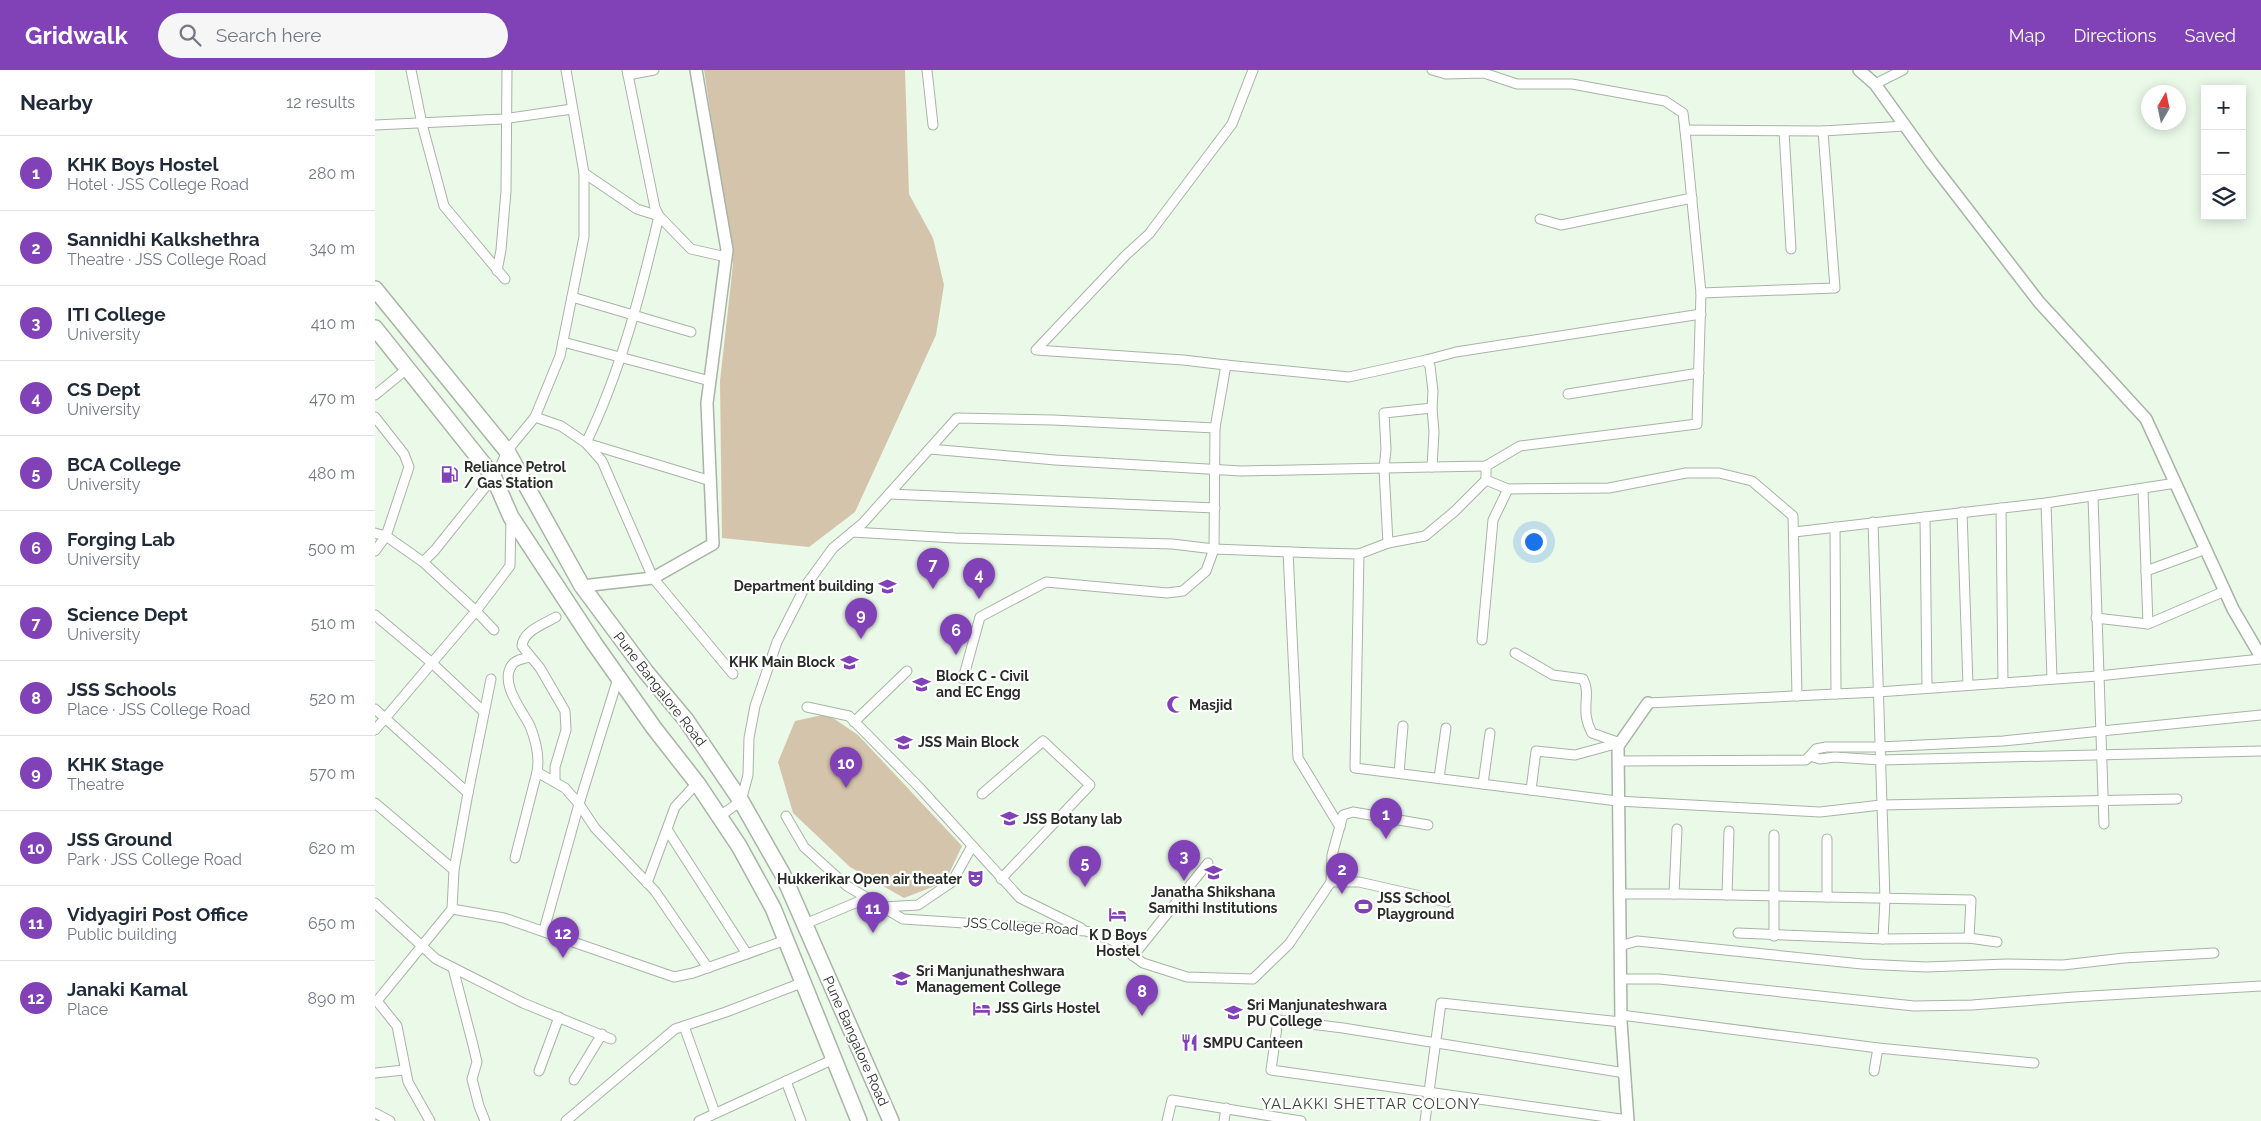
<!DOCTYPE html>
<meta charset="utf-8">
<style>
:root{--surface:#fff;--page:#f6f6f7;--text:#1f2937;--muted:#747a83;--line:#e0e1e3;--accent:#8242b7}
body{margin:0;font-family:Raleway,sans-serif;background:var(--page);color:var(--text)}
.controls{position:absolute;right:15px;top:15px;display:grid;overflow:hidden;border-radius:0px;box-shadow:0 2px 12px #0003}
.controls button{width:45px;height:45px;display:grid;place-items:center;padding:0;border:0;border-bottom:1px solid var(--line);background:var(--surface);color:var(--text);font:25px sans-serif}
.compass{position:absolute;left:1766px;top:15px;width:45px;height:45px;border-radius:50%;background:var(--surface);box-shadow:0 2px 12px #0003;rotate:9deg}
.you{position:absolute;left:1158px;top:471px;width:18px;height:18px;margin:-12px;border:4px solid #fff;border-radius:50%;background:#1a73e8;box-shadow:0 0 0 8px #1a73e833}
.badge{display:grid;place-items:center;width:32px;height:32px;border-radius:50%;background:var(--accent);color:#fff;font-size:16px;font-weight:700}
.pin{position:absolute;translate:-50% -41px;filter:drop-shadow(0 1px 2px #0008)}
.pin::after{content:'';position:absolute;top:26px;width:18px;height:15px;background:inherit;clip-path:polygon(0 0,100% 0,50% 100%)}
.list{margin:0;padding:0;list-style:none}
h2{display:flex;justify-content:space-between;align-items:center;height:65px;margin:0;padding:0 20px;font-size:21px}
h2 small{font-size:16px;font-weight:400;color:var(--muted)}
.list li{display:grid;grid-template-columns:32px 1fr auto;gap:15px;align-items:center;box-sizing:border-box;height:75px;padding:0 20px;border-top:1px solid var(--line)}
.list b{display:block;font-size:19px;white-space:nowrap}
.list p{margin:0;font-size:16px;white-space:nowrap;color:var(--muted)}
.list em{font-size:16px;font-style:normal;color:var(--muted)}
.icon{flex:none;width:28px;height:28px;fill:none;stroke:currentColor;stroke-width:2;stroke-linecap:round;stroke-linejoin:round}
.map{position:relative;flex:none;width:1886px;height:1051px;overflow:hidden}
header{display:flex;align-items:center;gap:30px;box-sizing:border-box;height:70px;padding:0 25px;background:var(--accent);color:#fff}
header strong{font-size:24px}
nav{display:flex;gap:28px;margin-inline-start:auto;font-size:18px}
.search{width:350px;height:45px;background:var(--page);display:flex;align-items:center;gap:12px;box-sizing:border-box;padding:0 18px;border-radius:28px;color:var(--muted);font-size:19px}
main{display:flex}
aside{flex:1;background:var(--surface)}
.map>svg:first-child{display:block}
.green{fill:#d5c4ac}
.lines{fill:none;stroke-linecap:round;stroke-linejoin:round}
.minor-casing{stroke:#a7b5a5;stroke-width:11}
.tertiary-casing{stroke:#a7b5a5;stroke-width:14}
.primary-casing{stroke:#a7b5a5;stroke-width:18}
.minor{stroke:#fff;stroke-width:9}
.tertiary{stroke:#fff;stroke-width:11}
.primary{stroke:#fff;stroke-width:15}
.labels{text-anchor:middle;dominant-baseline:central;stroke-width:4.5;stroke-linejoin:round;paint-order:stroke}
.poi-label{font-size:14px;font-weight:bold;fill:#282e27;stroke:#fff;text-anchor:start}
.street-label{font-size:14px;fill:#282e27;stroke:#fff}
.neighbourhood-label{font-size:15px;letter-spacing:1px;fill:#384436;stroke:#fff}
</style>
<header>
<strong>Gridwalk</strong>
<div class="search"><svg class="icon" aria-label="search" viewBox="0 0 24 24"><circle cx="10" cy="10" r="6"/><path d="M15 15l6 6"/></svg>Search here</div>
<nav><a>Map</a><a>Directions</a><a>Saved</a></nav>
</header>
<main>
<aside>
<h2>Nearby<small>12 results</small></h2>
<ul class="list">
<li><span class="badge">1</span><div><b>KHK Boys Hostel</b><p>Hotel · JSS College Road</p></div><em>280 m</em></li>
<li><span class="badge">2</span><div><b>Sannidhi Kalkshethra</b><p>Theatre · JSS College Road</p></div><em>340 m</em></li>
<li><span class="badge">3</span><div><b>ITI College</b><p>University</p></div><em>410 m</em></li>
<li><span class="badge">4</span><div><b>CS Dept</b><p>University</p></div><em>470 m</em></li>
<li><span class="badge">5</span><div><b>BCA College</b><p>University</p></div><em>480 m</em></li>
<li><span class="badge">6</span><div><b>Forging Lab</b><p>University</p></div><em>500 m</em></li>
<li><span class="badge">7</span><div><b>Science Dept</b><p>University</p></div><em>510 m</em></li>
<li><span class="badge">8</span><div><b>JSS Schools</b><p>Place · JSS College Road</p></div><em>520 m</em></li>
<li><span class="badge">9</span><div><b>KHK Stage</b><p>Theatre</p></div><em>570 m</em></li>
<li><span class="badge">10</span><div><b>JSS Ground</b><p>Park · JSS College Road</p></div><em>620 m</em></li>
<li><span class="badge">11</span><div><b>Vidyagiri Post Office</b><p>Public building</p></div><em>650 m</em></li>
<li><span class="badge">12</span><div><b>Janaki Kamal</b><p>Place</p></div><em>890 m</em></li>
</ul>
</aside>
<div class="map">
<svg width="1886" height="1051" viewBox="0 0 1886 1051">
<rect width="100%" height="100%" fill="#eaf9e8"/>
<g class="green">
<path d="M329 0H530L534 124 558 168 569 215 561 265 480 442 434 477 347 468 345 311 358 194Z"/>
<path d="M452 644 483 665 587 776 570 812 529 828 475 797 418 743 403 692 420 651Z"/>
</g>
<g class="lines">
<defs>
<g id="minor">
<path d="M36 0 47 54 69 136 130 209"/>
<path d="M191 0 209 103 262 139 284 146C266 222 246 301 211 373L336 411"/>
<path d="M252 0 280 138 284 146 316 179 351 187"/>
<path d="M552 0 558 55"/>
<path d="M1057 0 1071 4 1109 3 1142 14H1197L1290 31 1308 43 1310 60"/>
<path d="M253 5 279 0"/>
<path d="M1500 14 1528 0"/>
<path d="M0 55 128 49 197 39"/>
<path d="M1409 61 1416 179"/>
<path d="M1165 149 1186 155 1317 128"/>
<path d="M122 201 126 180 131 121 132 0"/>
<path d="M1326 223 1460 218 1448 61"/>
<path d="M197 227 316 262"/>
<path d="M188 272 335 311"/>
<path d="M1051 290 1081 282 1326 244"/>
<path d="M851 295 974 307 1051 290 1055 296 1058 321 1057 338 1059 362 1057 397"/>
<path d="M1193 324 1324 303"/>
<path d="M0 325 33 298"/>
<path d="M0 347 29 384 34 397 11 466 0 481"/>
<path d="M160 347 186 356 211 373 227 391 278 508 358 604"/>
<path d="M840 358 851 295 808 290 661 280 751 185 774 164 857 54 878 0"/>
<path d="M555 379 680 390 866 401 1057 397 1111 396 1145 376 1322 354 1326 223 1310 60 1448 61 1530 56"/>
<path d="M1111 396V410L1133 419 1234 418 1311 403H1344L1377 411 1418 446 1422 626"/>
<path d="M1768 419 1773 554"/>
<path d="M514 424 840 438"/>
<path d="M1718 427 1729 754"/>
<path d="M1671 433 1677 609"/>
<path d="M1626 438 1628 613"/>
<path d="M1587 442 1593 615"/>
<path d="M1550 447 1552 618"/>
<path d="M136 449 135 496 101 541 48 492 60 480 124 400 132 381 160 347 185 286 209 167V103"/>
<path d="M1498 452 1510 829 1508 869"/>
<path d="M1460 457 1461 624"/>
<path d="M477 462 580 468 797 474 839 479 943 483 984 484 1013 473 1009 399 1011 379 1009 343 1057 338"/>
<path d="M1419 462 1671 433 1801 413"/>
<path d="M0 463 11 466 48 492"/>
<path d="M1013 473 1050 466 1080 441 1111 410"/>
<path d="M913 482 923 688 965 757"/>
<path d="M984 484 980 698 1242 731 1445 742 1506 735 1802 729"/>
<path d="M1771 501 1831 479"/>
<path d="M0 545 57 593 109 642"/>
<path d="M1721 548 1773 554 1850 521"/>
<path d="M1107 570 1118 450 1133 419"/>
<path d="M1140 583 1178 605 1208 609C1217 625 1204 640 1217 663L1245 673"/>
<path d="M154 587C149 589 141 589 137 595 124 613 147 640 155 656 161 671 165 686 162 702L190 718 204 734 220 758 280 821 333 898"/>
<path d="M1273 633 1503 622 1723 606 1886 589"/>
<path d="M432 637 474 646 544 717 645 828 706 858"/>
<path d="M0 639 93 723 79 800 77 839 129 848 299 907 318 903 411 870"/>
<path d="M479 652 532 601"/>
<path d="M0 660 101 541 119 560"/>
<path d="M1435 686 1445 689 1460 687 1505 690 1886 681"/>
<path d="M1243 691 1431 690 1441 679 1451 677H1505L1628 671 1886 645"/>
<path d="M1024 703 1028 656"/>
<path d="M1064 708 1071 658"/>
<path d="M180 712V697L191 660 190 641 165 598 147 576C148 561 169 554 181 547"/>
<path d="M1108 714 1115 663"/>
<path d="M1156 720 1161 681 1200 685 1244 673"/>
<path d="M93 723 116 609"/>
<path d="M607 724 668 671 715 715 626 809"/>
<path d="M0 733 79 800"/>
<path d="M345 746 366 731 373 705 374 668 380 636 402 572 431 515 458 478 488 453 582 348 678 350 840 358 839 479 831 501 808 521 792 523 671 512 605 547 588 609"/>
<path d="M411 746 429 777 472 816 528 849 711 861 737 870 768 893 812 907 878 909 914 874 956 812H984L1072 832"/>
<path d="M293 761 372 884"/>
<path d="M140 788 162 702"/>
<path d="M956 812 957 785 968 745 978 742 1053 755"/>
<path d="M272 813 300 737 322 713"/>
<path d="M1245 824H1306L1596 830 1594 868"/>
<path d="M1299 824 1302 759"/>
<path d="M1352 825 1354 761"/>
<path d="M1452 827V769"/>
<path d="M0 833 61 889 148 933 236 969"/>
<path d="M508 837 543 835 577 812 597 776"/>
<path d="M430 854 492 828"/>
<path d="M169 860 204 734 243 608"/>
<path d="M1363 863 1508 869 1594 868 1622 872"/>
<path d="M1399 866V765"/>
<path d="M1245 876 1262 871 1487 894 1551 897 1632 894 1688 895 1749 888 1839 883"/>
<path d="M758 886 833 793"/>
<path d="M78 898 98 975 102 992 97 1009 104 1036 110 1051"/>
<path d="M1246 909H1284L1539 936 1597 935 1699 927 1886 916"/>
<path d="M1246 945 1503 978 1659 993"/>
<path d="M309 956 340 1043"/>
<path d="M164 1001 184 947"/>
<path d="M1499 1001 1503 978"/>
<path d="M0 1003 29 1000"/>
<path d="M1250 1003 968 958 903 950 896 1000 1253 1050"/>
<path d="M199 1010 227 964"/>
<path d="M411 1011 426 1051"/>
<path d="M0 1043 15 1051"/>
<path d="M55 1051 33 1012 22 956 2 931 77 839"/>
<path d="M191 1051 300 959 351 942 429 912"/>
<path d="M324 1051 459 989"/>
<path d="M792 1051 797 1030 926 1051"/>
<path d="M849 1051 851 1038"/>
<path d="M1050 1051 1066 933 1246 952"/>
</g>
<g id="tertiary">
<path d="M1484 0 1500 14 1556 92 1664 232 1771 349 1858 539 1886 587"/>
<path d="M207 516 278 508 338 474 332 333 352 180 321 0"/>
<path d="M1253 1051 1246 952 1243 676 1273 633"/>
</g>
<g id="primary">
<path d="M0 219 132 381 207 516 271 602 311 650 366 731 408 805 516 1051"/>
<path d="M0 258 118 406 136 447 219 573 279 658 322 713 364 776 398 838 484 1051"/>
</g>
</defs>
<use href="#minor" class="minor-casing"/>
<use href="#tertiary" class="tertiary-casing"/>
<use href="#primary" class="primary-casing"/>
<use href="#minor" class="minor"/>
<use href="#tertiary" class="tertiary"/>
<use href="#primary" class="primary"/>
</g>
<defs>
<symbol id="fuel-bare" viewBox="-9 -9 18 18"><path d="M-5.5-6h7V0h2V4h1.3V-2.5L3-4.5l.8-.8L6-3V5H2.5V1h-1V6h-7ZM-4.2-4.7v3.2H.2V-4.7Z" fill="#8242b7" stroke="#fff" stroke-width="2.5" paint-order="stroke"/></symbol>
<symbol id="university-bare" viewBox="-9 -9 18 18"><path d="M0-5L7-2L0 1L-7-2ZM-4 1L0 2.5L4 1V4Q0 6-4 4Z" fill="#8242b7" stroke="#fff" stroke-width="2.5" paint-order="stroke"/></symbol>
<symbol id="mosque-bare" viewBox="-9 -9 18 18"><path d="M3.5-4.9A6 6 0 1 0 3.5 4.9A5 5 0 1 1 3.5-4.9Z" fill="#8242b7" stroke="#fff" stroke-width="2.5" paint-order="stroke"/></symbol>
<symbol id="theatre-bare" viewBox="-9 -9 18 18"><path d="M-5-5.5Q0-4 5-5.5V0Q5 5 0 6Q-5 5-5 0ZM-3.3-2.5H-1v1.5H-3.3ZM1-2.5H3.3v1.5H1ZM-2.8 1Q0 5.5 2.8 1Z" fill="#8242b7" stroke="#fff" stroke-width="2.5" paint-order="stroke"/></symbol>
<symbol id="stadium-bare" viewBox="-9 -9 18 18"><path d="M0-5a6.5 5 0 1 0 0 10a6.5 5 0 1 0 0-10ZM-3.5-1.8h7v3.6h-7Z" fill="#8242b7" stroke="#fff" stroke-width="2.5" paint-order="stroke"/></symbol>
<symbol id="hotel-bare" viewBox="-9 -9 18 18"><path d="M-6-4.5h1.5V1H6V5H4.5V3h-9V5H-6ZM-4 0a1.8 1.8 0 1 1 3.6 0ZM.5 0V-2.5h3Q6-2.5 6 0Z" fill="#8242b7" stroke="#fff" stroke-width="2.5" paint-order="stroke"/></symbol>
<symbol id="restaurant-bare" viewBox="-9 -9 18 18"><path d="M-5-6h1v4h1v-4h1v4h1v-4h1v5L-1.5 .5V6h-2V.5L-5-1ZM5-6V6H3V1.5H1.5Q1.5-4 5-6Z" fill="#8242b7" stroke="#fff" stroke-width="2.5" paint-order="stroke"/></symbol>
</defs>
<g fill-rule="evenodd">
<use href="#fuel-bare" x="62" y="392" width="25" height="25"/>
<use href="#university-bare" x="500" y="504" width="25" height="25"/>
<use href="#university-bare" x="462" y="580" width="25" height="25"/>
<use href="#university-bare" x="534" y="602" width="25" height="25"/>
<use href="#mosque-bare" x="788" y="622" width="25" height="25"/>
<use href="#university-bare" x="516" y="660" width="25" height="25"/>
<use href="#university-bare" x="622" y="736" width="25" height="25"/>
<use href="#university-bare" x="826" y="790" width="25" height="25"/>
<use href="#theatre-bare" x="588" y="796" width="25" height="25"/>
<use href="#stadium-bare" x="976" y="824" width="25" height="25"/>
<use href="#hotel-bare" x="730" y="832" width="25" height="25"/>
<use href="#university-bare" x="514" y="896" width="25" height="25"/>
<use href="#hotel-bare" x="594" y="926" width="25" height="25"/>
<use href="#university-bare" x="846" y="930" width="25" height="25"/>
<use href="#restaurant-bare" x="802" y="960" width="25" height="25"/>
</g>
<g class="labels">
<g class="poi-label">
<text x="89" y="397">Reliance Petrol<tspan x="89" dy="16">/ Gas Station</tspan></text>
<text x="499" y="516" text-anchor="end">Department building</text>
<text x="460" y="592" text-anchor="end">KHK Main Block</text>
<text x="561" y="606">Block C - Civil<tspan x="561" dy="16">and EC Engg</tspan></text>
<text x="814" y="635">Masjid</text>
<text x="543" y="672">JSS Main Block</text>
<text x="648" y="749">JSS Botany lab</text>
<text x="587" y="809" text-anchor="end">Hukkerikar Open air theater</text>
<text x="838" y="822" text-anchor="middle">Janatha Shikshana<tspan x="838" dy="16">Samithi Institutions</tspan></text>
<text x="1002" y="828">JSS School<tspan x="1002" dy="16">Playground</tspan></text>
<text x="743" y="865" text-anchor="middle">K D Boys<tspan x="743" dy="16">Hostel</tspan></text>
<text x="541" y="901">Sri Manjunatheshwara<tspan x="541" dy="16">Management College</tspan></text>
<text x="872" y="935">Sri Manjunateshwara<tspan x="872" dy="16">PU College</tspan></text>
<text x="620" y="938">JSS Girls Hostel</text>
<text x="828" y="973">SMPU Canteen</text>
</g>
<g class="street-label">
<text transform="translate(285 619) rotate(52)">Pune Bangalore Road</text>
<text transform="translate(646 856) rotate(4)">JSS College Road</text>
<text transform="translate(481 971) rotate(66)">Pune Bangalore Road</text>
</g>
<g class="neighbourhood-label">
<text x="996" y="1034">YALAKKI SHETTAR COLONY</text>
</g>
</g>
</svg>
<div class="controls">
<button>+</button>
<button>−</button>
<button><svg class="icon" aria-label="layers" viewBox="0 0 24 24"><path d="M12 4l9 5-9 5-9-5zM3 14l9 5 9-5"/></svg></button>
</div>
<svg class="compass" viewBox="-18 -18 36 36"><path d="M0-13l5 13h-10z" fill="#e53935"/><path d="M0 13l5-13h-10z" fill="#747a83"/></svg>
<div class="you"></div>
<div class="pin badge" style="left:1011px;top:769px">1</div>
<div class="pin badge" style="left:967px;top:824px">2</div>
<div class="pin badge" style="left:809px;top:811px">3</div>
<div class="pin badge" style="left:604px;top:529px">4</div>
<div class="pin badge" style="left:710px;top:817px">5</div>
<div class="pin badge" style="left:581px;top:585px">6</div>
<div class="pin badge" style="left:558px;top:519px">7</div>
<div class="pin badge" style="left:767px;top:946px">8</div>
<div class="pin badge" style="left:486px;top:569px">9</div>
<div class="pin badge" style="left:471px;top:718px">10</div>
<div class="pin badge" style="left:498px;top:863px">11</div>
<div class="pin badge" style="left:188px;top:888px">12</div>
</div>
</main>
